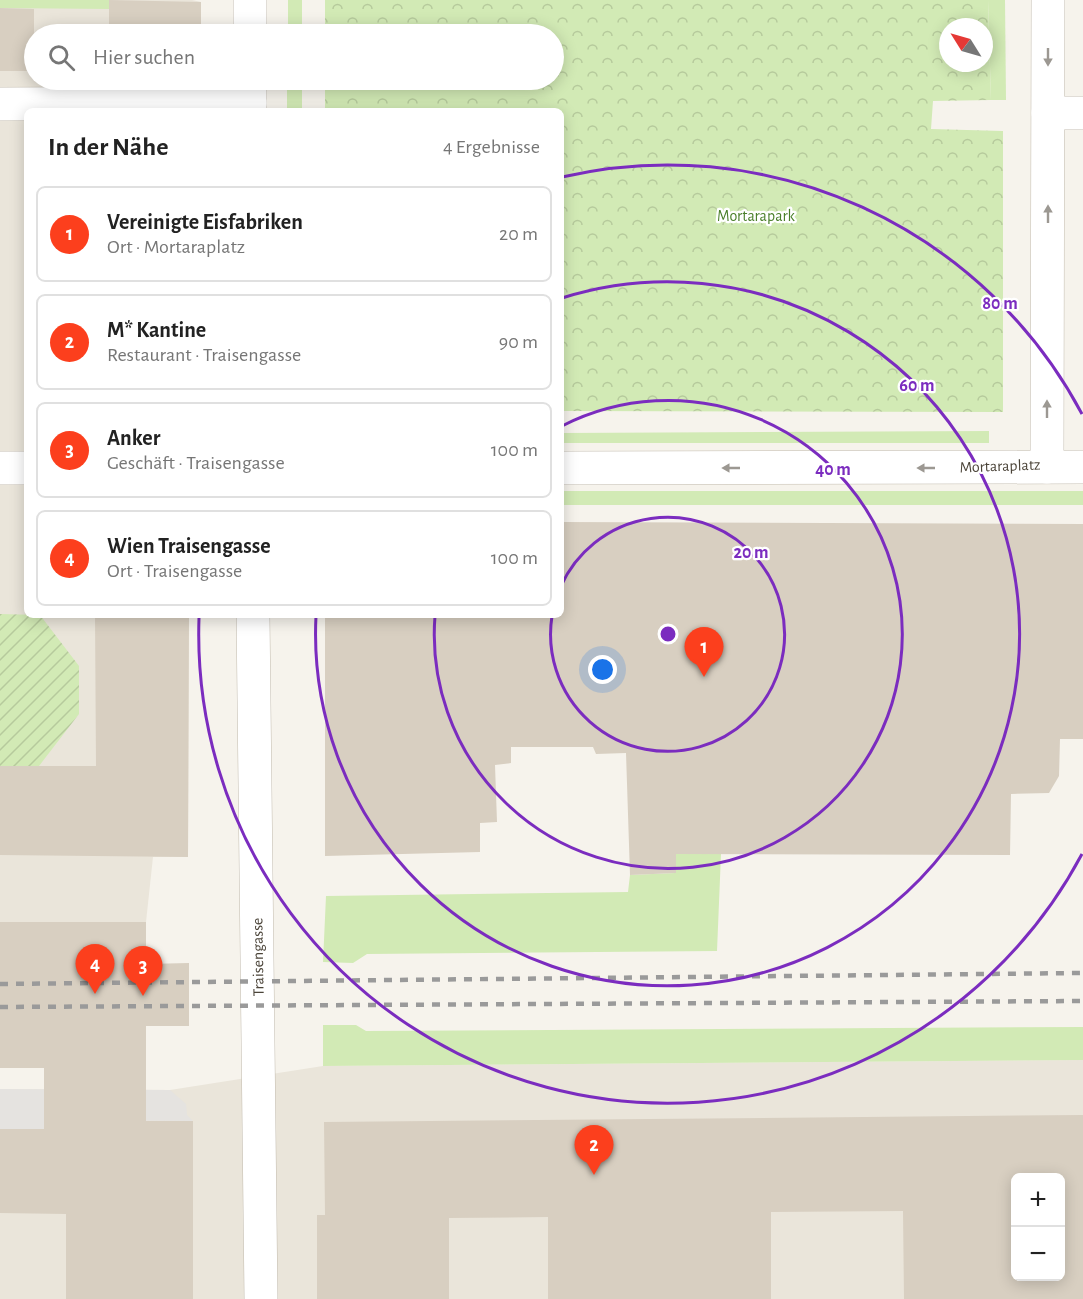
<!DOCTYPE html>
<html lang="de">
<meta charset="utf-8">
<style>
:root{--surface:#fff;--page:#f6f6f6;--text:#222;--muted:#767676;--line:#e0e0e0;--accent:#fc3f1d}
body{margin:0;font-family:"Alegreya Sans",sans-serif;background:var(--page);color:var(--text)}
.controls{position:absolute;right:18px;bottom:18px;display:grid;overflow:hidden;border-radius:9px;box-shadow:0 3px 15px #0003}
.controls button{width:54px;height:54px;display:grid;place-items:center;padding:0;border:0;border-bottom:2px solid var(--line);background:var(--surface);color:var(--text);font:30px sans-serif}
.compass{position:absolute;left:939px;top:18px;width:54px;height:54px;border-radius:50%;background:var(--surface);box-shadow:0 3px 15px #0003;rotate:307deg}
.you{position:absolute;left:603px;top:670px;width:21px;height:21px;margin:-15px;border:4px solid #fff;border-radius:50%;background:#1a73e8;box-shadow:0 0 0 9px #1a73e833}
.badge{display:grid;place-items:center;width:39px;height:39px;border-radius:50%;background:var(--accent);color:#fff;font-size:20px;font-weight:700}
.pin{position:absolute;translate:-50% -50px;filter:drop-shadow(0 2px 3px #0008)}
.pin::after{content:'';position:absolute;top:32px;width:21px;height:18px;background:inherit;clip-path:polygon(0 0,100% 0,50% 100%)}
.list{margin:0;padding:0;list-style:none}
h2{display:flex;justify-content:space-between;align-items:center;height:78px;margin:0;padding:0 24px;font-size:26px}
h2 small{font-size:20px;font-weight:400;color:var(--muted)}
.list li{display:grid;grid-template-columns:39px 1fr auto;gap:18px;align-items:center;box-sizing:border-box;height:96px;margin:0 12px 12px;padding:0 12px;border:2px solid var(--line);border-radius:9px}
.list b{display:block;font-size:22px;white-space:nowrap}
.list p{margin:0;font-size:20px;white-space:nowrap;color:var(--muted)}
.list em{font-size:20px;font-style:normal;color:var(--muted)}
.icon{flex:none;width:33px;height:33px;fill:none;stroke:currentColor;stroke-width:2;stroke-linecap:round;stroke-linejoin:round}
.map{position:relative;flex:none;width:1083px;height:1299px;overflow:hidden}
.search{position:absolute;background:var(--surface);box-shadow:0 3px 15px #0003;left:24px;top:24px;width:540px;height:66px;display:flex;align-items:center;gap:15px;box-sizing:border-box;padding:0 21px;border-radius:33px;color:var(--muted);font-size:22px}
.panel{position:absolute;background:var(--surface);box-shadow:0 3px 15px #0003;left:24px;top:108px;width:540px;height:510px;border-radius:9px}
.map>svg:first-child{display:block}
.residential{fill:#eae5da;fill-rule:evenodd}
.grass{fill:#d2eab5}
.park{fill:url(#park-crowns);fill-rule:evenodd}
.garden{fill:url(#garden-furrows)}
.parking{fill:#e5e3e0}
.building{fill:#d8cfc1;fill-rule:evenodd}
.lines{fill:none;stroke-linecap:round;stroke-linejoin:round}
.minor-casing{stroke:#c2bbae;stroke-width:34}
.tertiary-casing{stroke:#c2bbae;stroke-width:34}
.minor{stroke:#fff;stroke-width:33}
.tertiary{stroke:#fff;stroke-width:33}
.rail{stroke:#9a9a9a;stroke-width:4.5;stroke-dasharray:8 8;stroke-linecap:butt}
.oneway{fill:#9c9892}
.ring{fill:none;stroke:#7b2cbf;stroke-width:3}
.labels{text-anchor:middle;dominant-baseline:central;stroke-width:4.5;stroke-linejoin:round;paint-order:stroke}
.park-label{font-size:16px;fill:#4a7f2a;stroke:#fff}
.street-label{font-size:16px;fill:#4b4439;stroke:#fff}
.centre{fill:#7b2cbf;stroke:#fff;stroke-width:3}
.ring-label{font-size:18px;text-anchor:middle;font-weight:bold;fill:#7b2cbf;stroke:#fff;stroke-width:4.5;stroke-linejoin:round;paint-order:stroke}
</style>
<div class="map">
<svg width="1083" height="1299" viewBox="0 0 1083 1299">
<defs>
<pattern id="park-crowns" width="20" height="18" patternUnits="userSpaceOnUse" patternTransform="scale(1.5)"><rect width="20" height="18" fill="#d2eab5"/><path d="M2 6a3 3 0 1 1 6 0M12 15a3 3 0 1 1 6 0" fill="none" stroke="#b6ca9c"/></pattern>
<pattern id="garden-furrows" width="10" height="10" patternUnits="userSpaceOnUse" patternTransform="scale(1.5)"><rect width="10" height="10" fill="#d2eab5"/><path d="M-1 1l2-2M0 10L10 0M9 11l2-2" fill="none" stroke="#b6ca9c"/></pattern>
</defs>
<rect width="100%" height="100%" fill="#f6f3ec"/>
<g class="residential">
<path d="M0 0H192L201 2V34H34V80H191V111H27V615H189L188 857H153L146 922H0Z"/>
<path d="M1083 1060V1299H0V1089L170 1090 323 1066ZM1016 1178H1060V1276H1016Z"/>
</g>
<g class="grass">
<path d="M0 0H109V9L0 8Z"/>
<rect x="288" y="0" width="14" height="34"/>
<path d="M988 0H1005L1006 100H991Z"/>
<rect x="287" y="85" width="15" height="26"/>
<path d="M989 431V443H561V433Z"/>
<rect x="561" y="491" width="522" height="14"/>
<path d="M676 854H721L717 951 367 954 353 963 323 962 326 896 628 892 630 875 675 873Z"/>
<path d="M323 1025H356L366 1031 1083 1027V1060L323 1066Z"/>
</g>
<path class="park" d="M325 0H988L991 100 933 101 931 129 1003 131V412L561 411V111H325V80H554V34H325ZM948 27H984V63H948Z"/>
<path class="garden" d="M0 614 40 615 79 666V714L39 766H0Z"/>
<path class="parking" d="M0 1089 170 1090 186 1104 187 1115 193 1121 44 1120V1129H0Z"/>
<g class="building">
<path d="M109 0 201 2V34H109Z"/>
<path d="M0 8 34 9V71H0Z"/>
<path d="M561 522 1083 524V739H1060L1059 776 1049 793 1011 794 1010 855 676 854V873L630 875 626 753 596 754 593 747H511V763L495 765 497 822 480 823V852L325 856V615H561Z"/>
<path d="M95 615H189L188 857 0 855V766H96Z"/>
<path d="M0 922H146V964L189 963V1026H146V1121H193V1299H66V1214L0 1213V1129H44V1068H0Z"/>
<path d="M1083 1115V1299H904L903 1211 771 1212V1299H548V1217L449 1218V1299H317V1215H325L324 1122ZM1016 1178H1060V1276H1016Z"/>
</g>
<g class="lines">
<defs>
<g id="minor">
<path d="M0 104 250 103"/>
<path d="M1048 113H1083"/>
<path d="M1047 467 1048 0"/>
<path d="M0 468H27"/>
<path d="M561 468 1083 467"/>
</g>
<g id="tertiary">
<path d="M250 0V34"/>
<path d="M250 80V111"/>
<path d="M253 615 261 1299"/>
</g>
</defs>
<use href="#minor" class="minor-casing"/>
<use href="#tertiary" class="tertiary-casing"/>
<use href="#minor" class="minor"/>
<use href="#tertiary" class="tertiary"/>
<g class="rail">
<path d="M0 984 1083 973"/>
<path d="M0 1007 1083 1001"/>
</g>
</g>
<defs><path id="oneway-solid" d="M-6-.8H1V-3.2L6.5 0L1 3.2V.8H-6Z" transform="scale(1.5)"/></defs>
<g class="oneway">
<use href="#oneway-solid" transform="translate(1048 57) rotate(90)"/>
<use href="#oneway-solid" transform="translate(1048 214) rotate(-90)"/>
<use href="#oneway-solid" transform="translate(1047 409) rotate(-90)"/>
<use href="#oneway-solid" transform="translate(731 468) rotate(180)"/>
<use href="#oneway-solid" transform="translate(926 468) rotate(180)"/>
</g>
<g class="ring">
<path d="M561 586A117 117 0 1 1 552 616"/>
<path d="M562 426A234 234 0 1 1 435 616"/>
<path d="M562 298A352 352 0 1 1 316 616"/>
<path d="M1082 854A469 469 0 0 1 199 618M562 177A469 469 0 0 1 1082 414"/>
</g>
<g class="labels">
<g class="park-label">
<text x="756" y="216">Mortarapark</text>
</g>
<g class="street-label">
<text transform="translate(1000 466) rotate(-2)">Mortaraplatz</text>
<text transform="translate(258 957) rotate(-91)">Traisengasse</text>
</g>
</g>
<circle cx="668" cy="634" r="9" class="centre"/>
<g class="ring-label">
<text x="1000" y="309">80 m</text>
<text x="917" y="391">60 m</text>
<text x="833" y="475">40 m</text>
<text x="751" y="558">20 m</text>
</g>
</svg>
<div class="controls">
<button>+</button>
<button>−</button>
</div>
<svg class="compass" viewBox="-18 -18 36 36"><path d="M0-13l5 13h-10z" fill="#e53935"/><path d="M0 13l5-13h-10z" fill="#767676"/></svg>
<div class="you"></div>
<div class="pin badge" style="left:704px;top:677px">1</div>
<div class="pin badge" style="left:594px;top:1175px">2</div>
<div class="pin badge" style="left:143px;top:996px">3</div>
<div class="pin badge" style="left:95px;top:994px">4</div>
<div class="search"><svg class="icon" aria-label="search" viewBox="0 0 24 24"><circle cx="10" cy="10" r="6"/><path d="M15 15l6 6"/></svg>Hier suchen</div>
<section class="panel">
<h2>In der Nähe<small>4 Ergebnisse</small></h2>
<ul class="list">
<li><span class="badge">1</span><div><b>Vereinigte Eisfabriken</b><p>Ort · Mortaraplatz</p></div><em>20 m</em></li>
<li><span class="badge">2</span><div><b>M* Kantine</b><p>Restaurant · Traisengasse</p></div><em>90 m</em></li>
<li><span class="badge">3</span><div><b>Anker</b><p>Geschäft · Traisengasse</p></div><em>100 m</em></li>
<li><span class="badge">4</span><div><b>Wien Traisengasse</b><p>Ort · Traisengasse</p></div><em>100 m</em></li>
</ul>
</section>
</div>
